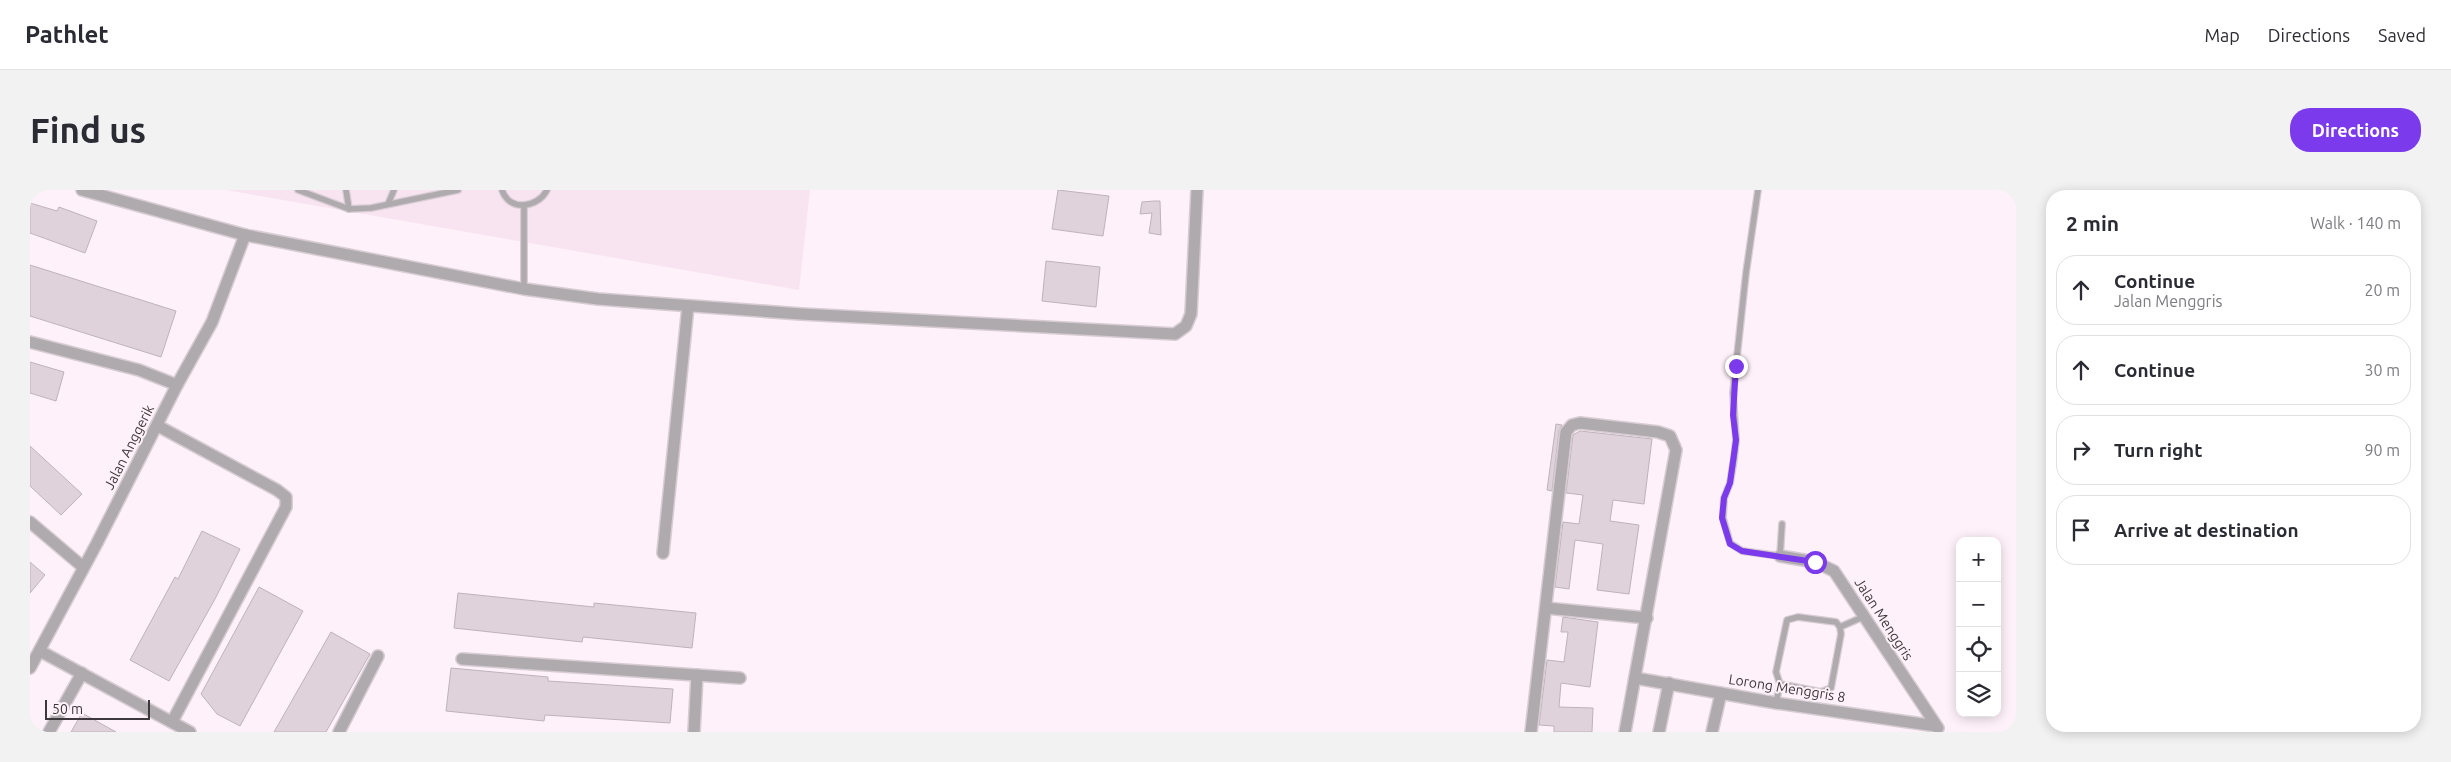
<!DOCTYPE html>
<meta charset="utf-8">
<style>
:root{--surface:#fff;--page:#f2f2f3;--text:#2b2b33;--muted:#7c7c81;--line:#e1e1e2;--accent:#7c3aed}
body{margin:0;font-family:Ubuntu,sans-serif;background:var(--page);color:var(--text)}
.controls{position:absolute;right:15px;bottom:15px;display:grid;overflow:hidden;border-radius:10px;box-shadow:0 2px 12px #0003}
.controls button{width:45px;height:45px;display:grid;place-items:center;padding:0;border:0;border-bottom:1px solid var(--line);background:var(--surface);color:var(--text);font:25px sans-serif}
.scale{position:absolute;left:15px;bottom:12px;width:105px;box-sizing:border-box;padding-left:5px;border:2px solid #3d383b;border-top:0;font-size:14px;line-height:18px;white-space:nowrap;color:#3d383b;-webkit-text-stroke:4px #fef1f9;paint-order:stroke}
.stop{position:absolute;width:15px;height:15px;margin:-11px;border:4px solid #7c3aed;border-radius:50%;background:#fff}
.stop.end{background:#7c3aed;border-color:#fff;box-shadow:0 1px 5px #0008}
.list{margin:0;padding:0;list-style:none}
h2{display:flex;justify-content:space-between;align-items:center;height:65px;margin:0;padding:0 20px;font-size:21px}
h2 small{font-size:16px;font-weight:400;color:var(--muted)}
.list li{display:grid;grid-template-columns:32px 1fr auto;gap:15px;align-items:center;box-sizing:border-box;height:70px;margin:0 10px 10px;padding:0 10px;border:1px solid var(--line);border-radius:20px}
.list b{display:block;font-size:19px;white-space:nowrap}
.list p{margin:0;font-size:16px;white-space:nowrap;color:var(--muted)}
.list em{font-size:16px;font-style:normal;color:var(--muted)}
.icon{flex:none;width:28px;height:28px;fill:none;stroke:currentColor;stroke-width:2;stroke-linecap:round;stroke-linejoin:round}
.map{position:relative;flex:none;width:1986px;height:542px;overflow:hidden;border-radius:20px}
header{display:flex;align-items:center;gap:30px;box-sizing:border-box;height:70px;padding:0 25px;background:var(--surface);border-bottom:1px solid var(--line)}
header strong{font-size:24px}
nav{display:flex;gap:28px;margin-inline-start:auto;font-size:18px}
.intro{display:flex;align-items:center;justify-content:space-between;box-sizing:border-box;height:120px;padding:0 30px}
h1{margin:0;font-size:35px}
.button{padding:12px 22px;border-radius:20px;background:var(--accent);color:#fff;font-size:18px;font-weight:700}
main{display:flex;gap:30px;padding:0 30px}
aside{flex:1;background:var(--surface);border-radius:20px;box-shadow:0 2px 12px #0003}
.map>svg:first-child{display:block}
.built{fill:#f8e4f1}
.building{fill:#dfd2da;stroke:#bfb3bb}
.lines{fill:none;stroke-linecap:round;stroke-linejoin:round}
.service-casing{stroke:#d7ccd3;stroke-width:8}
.minor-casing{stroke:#d7ccd3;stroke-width:14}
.service{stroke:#afaaad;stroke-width:5.5}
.minor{stroke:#afaaad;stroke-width:11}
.route{stroke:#7c3aed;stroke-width:6}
.labels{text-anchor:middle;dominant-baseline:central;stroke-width:4;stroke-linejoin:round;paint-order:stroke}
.street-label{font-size:14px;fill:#3d383b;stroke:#fef1f9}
</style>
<header>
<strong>Pathlet</strong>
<nav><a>Map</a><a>Directions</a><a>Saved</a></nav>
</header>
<div class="intro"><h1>Find us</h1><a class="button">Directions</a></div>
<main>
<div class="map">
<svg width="1986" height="542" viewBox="0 0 1986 542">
<rect width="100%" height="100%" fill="#fef1f9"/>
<path class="built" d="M196 0H780L769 100Z"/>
<g class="building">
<path d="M1028 0 1079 6 1073 46 1022 39Z"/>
<path d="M1124 11H1130L1131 45 1119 43 1122 23 1110 24 1112 12Z"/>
<path d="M0 13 27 21 29 17 67 31 55 63 0 43Z"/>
<path d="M1016 71 1070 77 1066 117 1012 111Z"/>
<path d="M0 75 146 121 131 167 0 126Z"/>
<path d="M0 172 34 182 26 211 0 203Z"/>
<path d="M1526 234 1532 235 1529 241 1522 301 1517 300Z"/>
<path d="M1550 241 1622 249 1614 314 1583 310 1580 331 1609 335 1599 404 1567 400 1573 354 1545 350 1539 399 1525 397 1533 332 1549 334 1553 305 1536 303 1543 245Z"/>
<path d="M0 256 52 304 31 325 0 296Z"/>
<path d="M172 341 210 359 185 409 139 491 100 470 145 387 148 389Z"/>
<path d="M0 372 15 385 0 403Z"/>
<path d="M229 397 273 421 210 536 187 524 171 504Z"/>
<path d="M428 403 564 417V413L666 423 662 458 553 447 552 452 424 438Z"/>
<path d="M1533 427 1568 432 1560 497 1531 493 1529 517 1563 518 1562 542H1524V536L1509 535 1517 470 1534 472 1538 442H1531Z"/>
<path d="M301 442 340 464 296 542H244Z"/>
<path d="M421 478 518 487V491L643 499 640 533 515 525 514 531 416 521Z"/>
<path d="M52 523 86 542H41Z"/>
</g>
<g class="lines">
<defs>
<g id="service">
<path d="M268 0 319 19 341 18 428 0"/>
<path d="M316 0 319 19"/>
<path d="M472 0C479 22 508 18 517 0"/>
<path d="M1728 0 1716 83 1703 203 1706 250 1704 269 1700 293 1694 308 1693 328 1700 353 1712 361 1750 366 1752 334"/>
<path d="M358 14 364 0"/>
<path d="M494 16V99"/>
<path d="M1810 437 1835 426"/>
<path d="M1746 513 1750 494 1746 482 1757 430 1768 427 1806 432 1810 437 1811 444 1801 498 1791 502 1750 494"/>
</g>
<g id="minor">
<path d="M52 0 215 45 494 99 568 109 771 124 1145 144 1156 136 1161 124 1167 0"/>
<path d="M0 152 109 180 147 195"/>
<path d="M128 236 247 300 256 307V317L142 532"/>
<path d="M0 332 53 377"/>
<path d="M633 363 658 116"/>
<path d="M1750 366 1785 372 1804 381 1908 538"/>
<path d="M1516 418 1617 428"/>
<path d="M10 461 160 542"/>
<path d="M432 469 710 488"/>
<path d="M0 478 67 353 147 195 182 132 215 45"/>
<path d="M1605 488 1746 513 1906 536"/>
<path d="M19 542 52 483"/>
<path d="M309 542 348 466"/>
<path d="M664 542 667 485"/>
<path d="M1501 542 1536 242 1542 235 1550 233 1628 242 1640 246 1646 260 1595 542"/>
<path d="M1629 542 1639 493"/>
<path d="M1682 542 1691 503"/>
</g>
</defs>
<use href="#service" class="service-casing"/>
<use href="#minor" class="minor-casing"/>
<use href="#service" class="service"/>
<use href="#minor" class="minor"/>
</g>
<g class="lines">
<path class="route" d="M1706 176 1703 225 1706 250 1700 293 1694 308 1692 328 1700 354 1712 361 1785 372"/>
</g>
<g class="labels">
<g class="street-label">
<text transform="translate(99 257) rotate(-63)">Jalan Anggerik</text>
<text transform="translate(1854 429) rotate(57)">Jalan Menggris</text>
<text transform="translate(1757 498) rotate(9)">Lorong Menggris 8</text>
</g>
</g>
</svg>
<div class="controls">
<button>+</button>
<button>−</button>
<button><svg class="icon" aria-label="locate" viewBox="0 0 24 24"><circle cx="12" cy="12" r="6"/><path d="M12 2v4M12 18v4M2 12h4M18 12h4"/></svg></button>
<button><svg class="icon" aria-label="layers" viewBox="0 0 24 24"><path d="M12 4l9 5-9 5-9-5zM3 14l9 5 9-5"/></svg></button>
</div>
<div class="scale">50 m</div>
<div class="stop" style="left:1785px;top:372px"></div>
<div class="stop end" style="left:1706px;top:176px"></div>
</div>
<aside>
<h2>2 min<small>Walk · 140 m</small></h2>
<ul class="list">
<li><svg class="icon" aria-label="ahead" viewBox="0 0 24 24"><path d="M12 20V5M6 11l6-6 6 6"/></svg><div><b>Continue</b><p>Jalan Menggris</p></div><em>20 m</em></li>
<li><svg class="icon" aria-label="ahead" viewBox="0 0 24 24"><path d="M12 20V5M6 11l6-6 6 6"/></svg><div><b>Continue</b></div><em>30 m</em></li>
<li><svg class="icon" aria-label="right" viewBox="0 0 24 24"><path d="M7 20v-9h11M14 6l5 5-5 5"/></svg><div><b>Turn right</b></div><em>90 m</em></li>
<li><svg class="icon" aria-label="arrive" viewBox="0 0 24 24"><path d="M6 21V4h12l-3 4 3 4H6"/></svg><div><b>Arrive at destination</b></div></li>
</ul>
</aside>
</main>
